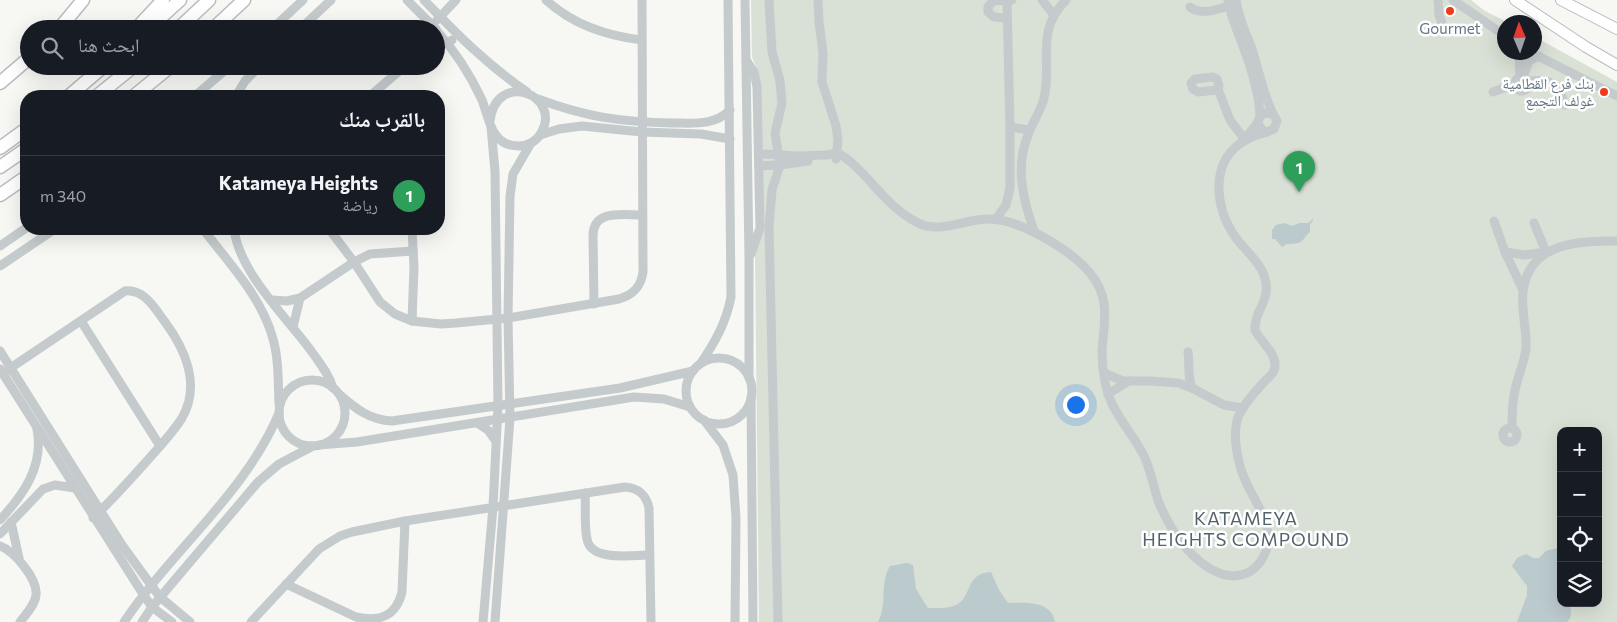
<!DOCTYPE html>
<html lang="ar">
<meta charset="utf-8">
<style>
:root{--surface:#171b24;--page:#242831;--text:#f1f3f6;--muted:#9ea1a6;--line:#363941;--accent:#f1391b}
body{margin:0;font-family:Commissioner,"Noto Naskh Arabic",sans-serif;background:var(--page);color:var(--text);direction:rtl}
.controls{position:absolute;right:15px;bottom:15px;display:grid;overflow:hidden;border-radius:10px;box-shadow:0 5px 20px #0002}
.controls button{width:45px;height:45px;display:grid;place-items:center;padding:0;border:0;border-bottom:1px solid var(--line);background:var(--surface);color:var(--text);font:25px sans-serif}
.compass{position:absolute;left:1497px;top:15px;width:45px;height:45px;border-radius:50%;background:var(--surface);box-shadow:0 5px 20px #0002;rotate:358deg}
.you{position:absolute;left:1075px;top:404px;width:18px;height:18px;margin:-12px;border:4px solid #fff;border-radius:50%;background:#1a73e8;box-shadow:0 0 0 8px #1a73e833}
.badge{display:grid;place-items:center;width:32px;height:32px;border-radius:50%;background:var(--accent);color:#fff;font-size:16px;font-weight:700}
.pin{position:absolute;translate:-50% -41px;filter:drop-shadow(0 1px 2px #0008)}
.pin::after{content:'';position:absolute;top:26px;width:18px;height:15px;background:inherit;clip-path:polygon(0 0,100% 0,50% 100%)}
.list{margin:0;padding:0;list-style:none}
h2{display:flex;justify-content:space-between;align-items:center;height:65px;margin:0;padding:0 20px;font-size:21px}
h2 small{font-size:16px;font-weight:400;color:var(--muted)}
.list li{display:grid;grid-template-columns:32px 1fr auto;gap:15px;align-items:center;box-sizing:border-box;height:80px;padding:0 20px;border-top:1px solid var(--line)}
.list b{display:block;font-size:19px;white-space:nowrap}
.list p{margin:0;font-size:16px;white-space:nowrap;color:var(--muted)}
.list em{font-size:16px;font-style:normal;color:var(--muted)}
.icon{flex:none;width:28px;height:28px;fill:none;stroke:currentColor;stroke-width:2;stroke-linecap:round;stroke-linejoin:round}
.map{position:relative;flex:none;width:1617px;height:622px;overflow:hidden;direction:ltr}
.search{position:absolute;background:var(--surface);box-shadow:0 5px 20px #0002;left:20px;top:20px;width:425px;height:55px;display:flex;align-items:center;gap:12px;box-sizing:border-box;padding:0 18px;border-radius:28px;color:var(--muted);font-size:19px}
.panel{position:absolute;background:var(--surface);box-shadow:0 5px 20px #0002;left:20px;top:90px;width:425px;height:145px;border-radius:20px;direction:rtl}
.map>svg:first-child{display:block}
.green{fill:#d9e0d5;fill-rule:evenodd}
.water{fill:#bbcacd}
.lines{fill:none;stroke-linecap:round;stroke-linejoin:round}
.major-casing{stroke:#b8bdc0;stroke-width:12}
.highway-casing{stroke:#b9bdc0;stroke-width:15}
.minor{stroke:#c5cacc;stroke-width:9}
.major{stroke:#fff;stroke-width:10}
.highway{stroke:#fff;stroke-width:12}
.poi-dot{fill:#f1391b;stroke:#fff;stroke-width:2}
.labels{text-anchor:middle;dominant-baseline:central;stroke-width:5;stroke-linejoin:round;paint-order:stroke}
.poi-label{font-size:15px;fill:#607681;stroke:#fff}
.quarter-label{font-size:18px;letter-spacing:1px;fill:#52636c;stroke:#fff}
</style>
<div class="map">
<svg width="1617" height="622" viewBox="0 0 1617 622">
<rect width="100%" height="100%" fill="#f7f7f4"/>
<path class="green" d="M751 0H1471L1485 11 1507 22H1504V52H1534L1535 37 1617 82V622H759L755 254 760 240 757 69 752 57ZM1561 431H1598V603H1561Z"/>
<g class="water">
<path d="M1313 219V221L1310 224V232C1305 236 1303 242 1298 243 1291 245 1288 242 1282 247L1275 239H1272V230L1276 225 1284 223 1292 226 1300 223H1308Z"/>
<path d="M1561 547V575L1558 584 1561 603H1569C1571 609 1573 617 1567 622H1517L1527 595V586L1512 566 1517 558 1526 554 1533 558H1539L1546 551Z"/>
<path d="M907 563 913 565 916 589 928 608C937 608 948 609 956 605 972 598 965 573 991 572L999 590 1008 603C1025 603 1051 600 1055 622H878C888 603 879 584 890 566Z"/>
</g>
<g class="lines">
<defs>
<g id="major">
<path d="M1515 0 1586 47 1617 65"/>
<path d="M1561 0 1617 29"/>
</g>
<g id="highway">
<path d="M59 29 83 0"/>
<path d="M136 29 163 0"/>
<path d="M148 29 180 0"/>
<path d="M178 29 209 0"/>
<path d="M213 29 244 0"/>
<path d="M0 83 29 58"/>
<path d="M69 96 104 66"/>
<path d="M97 96 134 66"/>
<path d="M134 96 171 66"/>
<path d="M0 148 26 129"/>
<path d="M0 167 26 149"/>
<path d="M0 195 26 177"/>
</g>
</defs>
<use href="#major" class="major-casing"/>
<use href="#highway" class="highway-casing"/>
<g class="minor">
<path d="M407 0 436 29"/>
<path d="M424 0C458 35 486 64 527 92"/>
<path d="M546 0C572 24 607 36 642 40"/>
<path d="M745 0 749 259V378"/>
<path d="M769 0 772 52 780 81 782 103 775 133 780 165 772 190 769 227 778 622"/>
<path d="M818 0 819 22 823 53 822 82 836 126 838 140 836 159"/>
<path d="M1042 0 1054 15"/>
<path d="M1228 0C1230 14 1236 27 1241 41 1250 64 1259 90 1260 116"/>
<path d="M1236 0C1238 17 1246 33 1252 49 1259 71 1263 93 1273 114"/>
<path d="M1438 0 1439 15 1444 29"/>
<path d="M1453 0 1504 35"/>
<path d="M1190 7C1201 16 1217 9 1229 6"/>
<path d="M1007 18 994 17 988 12V7L993 1 1012 0"/>
<path d="M437 20 456 0"/>
<path d="M272 29 303 0"/>
<path d="M300 29 331 0"/>
<path d="M436 30C455 51 470 74 482 100 486 110 489 127 496 135 501 143 510 146 519 146 528 146 537 141 541 133 563 95 496 69 490 121"/>
<path d="M436 46 448 43 452 40"/>
<path d="M1519 52 1520 77"/>
<path d="M1530 52 1617 96"/>
<path d="M746 60 754 72 757 87 760 228 751 254"/>
<path d="M1213 77 1217 79 1219 86 1217 90 1198 92 1193 89 1191 83 1195 79Z"/>
<path d="M1523 77 1529 61 1539 56"/>
<circle cx="1522" cy="84" r="7"/>
<path d="M1529 81C1552 79 1557 82 1565 105"/>
<path d="M1218 89 1230 120 1245 140"/>
<path d="M1493 92 1515 84"/>
<path d="M195 96 230 66"/>
<path d="M236 96 245 81 260 66"/>
<path d="M370 96 405 66"/>
<path d="M538 99C586 117 621 122 672 123 694 123 714 126 730 110"/>
<path d="M1010 127 1029 130"/>
<path d="M540 135 559 129 582 126 642 132 701 134 730 139"/>
<path d="M1245 140C1247 134 1252 131 1256 125 1259 121 1259 117 1263 113L1273 114 1277 121 1274 129 1267 132 1262 130 1258 123"/>
<path d="M759 154C771 154 783 155 795 156 805 156 816 155 826 155 831 154 836 153 841 155 851 160 860 171 868 179 882 195 898 213 918 223 941 234 964 219 988 219 1018 218 1071 250 1090 273 1111 298 1104 322 1102 351 1102 361 1103 372 1105 382 1110 411 1130 429 1143 454 1151 469 1153 487 1159 503 1171 531 1192 564 1222 574 1231 577 1242 576 1251 571 1258 566 1263 559 1266 551 1274 525 1257 506 1247 484 1238 466 1231 434 1239 415 1245 402 1255 392 1264 382 1269 377 1275 373 1275 365 1275 352 1260 341 1255 330 1254 309 1273 300 1264 275 1258 259 1243 249 1234 235 1214 206 1210 159 1246 140 1252 136 1260 134 1267 132"/>
<path d="M759 166 780 165 808 161"/>
<path d="M996 219 1006 205 1010 188V127L1007 0"/>
<path d="M1494 221 1505 252 1523 290"/>
<path d="M203 229C228 262 262 297 273 339 279 360 278 382 279 404"/>
<path d="M234 229C239 271 284 315 309 348 318 361 328 372 333 388"/>
<path d="M329 229 354 262 380 302 395 314 412 321 441 324 456 323 508 318 619 299C633 295 641 287 643 272L642 0"/>
<path d="M1034 231C1023 200 1015 167 1028 135 1033 120 1043 109 1045 93 1051 57 1036 30 1066 0"/>
<path d="M0 246 26 228"/>
<path d="M1505 252 1525 255 1546 252 1534 223"/>
<path d="M0 266 55 229"/>
<path d="M272 300 287 301 300 298 354 262 370 254 413 251"/>
<path d="M594 304 593 235C594 209 623 215 642 215"/>
<path d="M81 321 160 446"/>
<path d="M412 321 414 267 412 229"/>
<path d="M293 327 300 298"/>
<path d="M0 351 122 545 151 585 160 597 190 622"/>
<path d="M1188 352C1190 365 1187 376 1192 388"/>
<circle cx="719" cy="391" r="33"/>
<path d="M701 363C715 342 726 323 731 297L728 0"/>
<path d="M0 369 143 594 152 607 172 622"/>
<path d="M3 373 125 291C145 289 155 309 165 322 185 349 201 385 182 418 172 434 158 448 146 462 129 481 112 500 93 518"/>
<path d="M1104 373 1123 381H1151L1178 383 1192 388 1224 405 1243 408"/>
<circle cx="312" cy="413" r="33"/>
<path d="M1108 394 1129 381"/>
<path d="M340 395C356 409 370 420 392 421L620 388 693 371"/>
<path d="M751 397 753 622"/>
<path d="M704 420 723 445 733 475 736 518 735 622"/>
<path d="M477 423 488 430 496 441"/>
<path d="M1512 428C1512 415 1512 403 1515 390 1518 376 1524 363 1526 349 1527 330 1521 311 1523 292 1528 243 1579 240 1617 241"/>
<circle cx="1510" cy="435" r="7"/>
<path d="M319 445 357 442 634 397 664 399 690 407"/>
<path d="M585 493C586 508 584 525 587 539 591 562 632 555 649 555"/>
<path d="M0 520C24 494 44 466 37 429"/>
<path d="M11 522 19 558"/>
<path d="M0 534 43 489 55 485 75 488"/>
<path d="M0 546C14 551 38 579 36 595 35 605 26 614 20 622"/>
<path d="M286 584 356 617C379 622 396 617 402 592L405 521"/>
<path d="M124 622C172 550 245 494 279 413"/>
<path d="M142 622 152 607 179 575 258 482 279 464 313 446"/>
<path d="M251 622 319 549 340 536 352 532 405 521 625 487C639 488 646 495 649 508L651 622"/>
<path d="M483 622 493 507 498 406 495 171 491 127"/>
<path d="M495 622 510 418 508 318 510 196 513 174 531 143"/>
</g>
<use href="#major" class="major"/>
<use href="#highway" class="highway"/>
</g>
<g class="poi-dot">
<circle cx="1450" cy="11" r="5"/>
<circle cx="1604" cy="92" r="5"/>
</g>
<g class="labels">
<g class="poi-label">
<text x="1450" y="28">Gourmet</text>
<text x="1594" y="83" text-anchor="end">بنك فرع القطامية<tspan x="1594" dy="17">غولف التجمع</tspan></text>
</g>
<g class="quarter-label">
<text x="1246" y="518">KATAMEYA<tspan x="1246" dy="21">HEIGHTS COMPOUND</tspan></text>
</g>
</g>
</svg>
<div class="controls">
<button>+</button>
<button>−</button>
<button><svg class="icon" aria-label="locate" viewBox="0 0 24 24"><circle cx="12" cy="12" r="6"/><path d="M12 2v4M12 18v4M2 12h4M18 12h4"/></svg></button>
<button><svg class="icon" aria-label="layers" viewBox="0 0 24 24"><path d="M12 4l9 5-9 5-9-5zM3 14l9 5 9-5"/></svg></button>
</div>
<svg class="compass" viewBox="-18 -18 36 36"><path d="M0-13l5 13h-10z" fill="#e53935"/><path d="M0 13l5-13h-10z" fill="#9ea1a6"/></svg>
<div class="you"></div>
<div class="pin badge" style="left:1299px;top:192px;background:#2e9e5b">1</div>
<div class="search"><svg class="icon" aria-label="search" viewBox="0 0 24 24"><circle cx="10" cy="10" r="6"/><path d="M15 15l6 6"/></svg>ابحث هنا</div>
<section class="panel">
<h2>بالقرب منك<small></small></h2>
<ul class="list">
<li><span class="badge" style="background:#2e9e5b">1</span><div><b>Katameya Heights</b><p>رياضة</p></div><em>340 m</em></li>
</ul>
</section>
</div>
